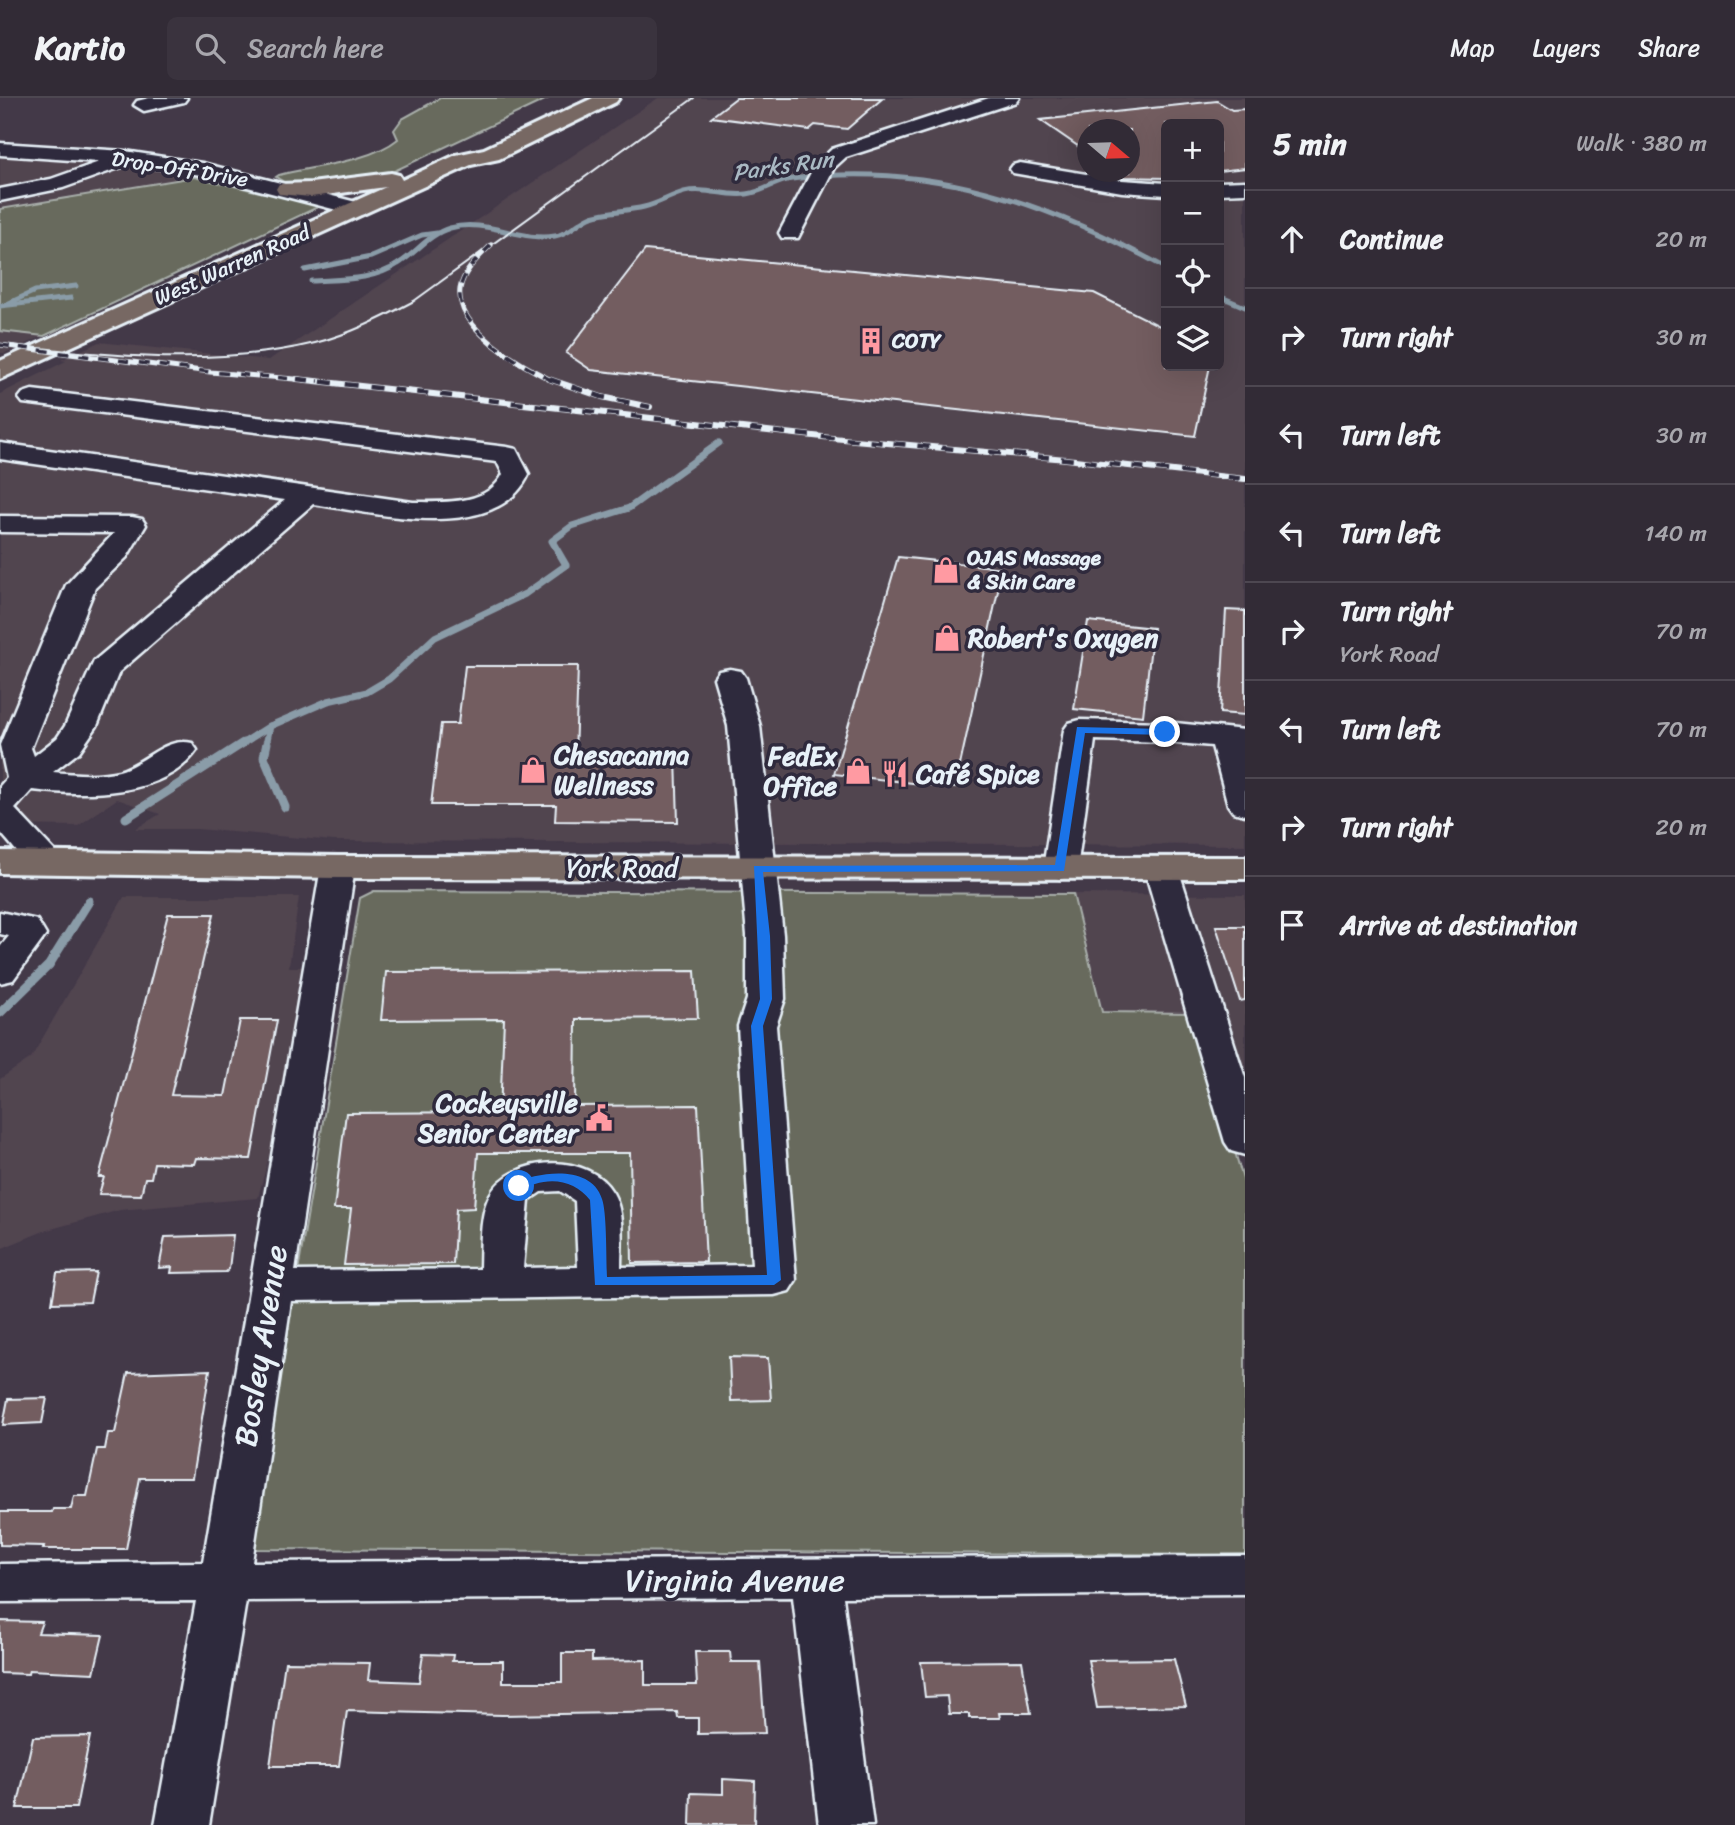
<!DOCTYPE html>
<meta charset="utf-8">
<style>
:root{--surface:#322b36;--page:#3a333e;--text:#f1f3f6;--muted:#a8a7ad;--line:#4d4751}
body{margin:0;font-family:Sriracha,sans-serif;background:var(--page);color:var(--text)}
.controls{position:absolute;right:21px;top:21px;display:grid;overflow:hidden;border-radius:10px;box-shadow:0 7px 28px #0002}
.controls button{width:63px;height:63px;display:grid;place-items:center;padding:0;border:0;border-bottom:2px solid var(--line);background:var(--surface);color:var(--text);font:35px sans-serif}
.compass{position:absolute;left:1077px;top:21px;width:63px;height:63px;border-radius:50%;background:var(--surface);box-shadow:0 7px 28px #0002;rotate:109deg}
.stop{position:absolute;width:21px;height:21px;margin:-16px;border:5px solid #1a73e8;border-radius:50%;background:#fff}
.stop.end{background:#1a73e8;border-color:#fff;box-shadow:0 2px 7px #0008}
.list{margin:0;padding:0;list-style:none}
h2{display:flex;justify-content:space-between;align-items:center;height:91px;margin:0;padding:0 28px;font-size:30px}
h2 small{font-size:23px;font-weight:400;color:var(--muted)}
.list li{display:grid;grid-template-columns:46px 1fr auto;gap:21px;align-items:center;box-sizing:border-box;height:98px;padding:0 28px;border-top:2px solid var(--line)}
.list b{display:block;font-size:26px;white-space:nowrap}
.list p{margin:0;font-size:23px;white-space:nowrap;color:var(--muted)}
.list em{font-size:23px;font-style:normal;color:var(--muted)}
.icon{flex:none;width:38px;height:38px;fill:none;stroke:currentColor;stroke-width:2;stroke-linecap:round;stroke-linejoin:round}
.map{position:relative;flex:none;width:1245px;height:1727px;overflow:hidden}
header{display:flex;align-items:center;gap:42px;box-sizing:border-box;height:98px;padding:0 35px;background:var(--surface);border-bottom:2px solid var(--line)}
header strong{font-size:33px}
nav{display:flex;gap:38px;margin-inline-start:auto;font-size:24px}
.search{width:490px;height:63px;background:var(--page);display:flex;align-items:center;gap:18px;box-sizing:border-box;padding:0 24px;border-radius:10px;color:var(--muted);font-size:26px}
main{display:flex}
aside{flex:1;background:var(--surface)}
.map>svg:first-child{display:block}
.built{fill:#514450;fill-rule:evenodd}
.green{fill:#676b5d;stroke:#a8aeaa;stroke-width:2}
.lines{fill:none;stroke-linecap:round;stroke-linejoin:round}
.stream-far2{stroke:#8a9ca8;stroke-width:5}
.stream-far1{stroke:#8a9ca8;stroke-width:7}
.stream{stroke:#8a9ca8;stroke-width:9}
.building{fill:#735d61;stroke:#e8f1f8;stroke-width:2}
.minor-casing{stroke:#e8f1f8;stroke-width:5}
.major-casing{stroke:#e8f1f8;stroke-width:6}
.minor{fill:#2f2a3d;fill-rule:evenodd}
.major{fill:#776864;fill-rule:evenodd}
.tram{stroke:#e8f1f8;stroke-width:2}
.rail-far1-casing{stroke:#e8f1f8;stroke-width:5}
.rail-casing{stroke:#e8f1f8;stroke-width:6}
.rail-far1{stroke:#2f2a3d;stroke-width:3.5;stroke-dasharray:10;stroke-linecap:butt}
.rail{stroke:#2f2a3d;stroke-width:4.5;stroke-dasharray:12;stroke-linecap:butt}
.route{fill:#1a73e8}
.labels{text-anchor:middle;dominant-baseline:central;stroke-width:7;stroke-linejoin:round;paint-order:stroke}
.far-street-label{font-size:21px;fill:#e8f1f8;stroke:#2f2a3d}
.far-poi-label{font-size:21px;font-weight:bold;fill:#e8f1f8;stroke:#2f2a3d;text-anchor:start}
.far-water-label{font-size:23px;font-style:italic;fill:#a9b9c3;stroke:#2f2a3d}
.poi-label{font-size:26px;font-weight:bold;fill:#e8f1f8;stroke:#2f2a3d;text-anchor:start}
.street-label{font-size:26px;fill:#e8f1f8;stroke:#2f2a3d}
.near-street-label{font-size:32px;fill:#e8f1f8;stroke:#2f2a3d}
</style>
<header>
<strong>Kartio</strong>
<div class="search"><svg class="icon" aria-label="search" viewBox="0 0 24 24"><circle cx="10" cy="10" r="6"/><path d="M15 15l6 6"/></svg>Search here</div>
<nav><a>Map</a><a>Layers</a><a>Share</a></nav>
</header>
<main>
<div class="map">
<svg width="1245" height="1727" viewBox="0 0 1245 1727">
<rect width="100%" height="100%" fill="#433948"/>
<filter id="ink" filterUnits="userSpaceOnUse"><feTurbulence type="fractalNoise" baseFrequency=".0143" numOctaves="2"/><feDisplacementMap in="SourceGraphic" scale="14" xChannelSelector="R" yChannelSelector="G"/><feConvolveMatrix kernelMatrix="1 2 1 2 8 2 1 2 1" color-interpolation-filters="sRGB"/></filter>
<g filter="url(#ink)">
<g class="built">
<path d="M658 0H1245V747L334 743 197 731H135L160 716 117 701 78 728 0 727V296L66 263 61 262 99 244 269 262ZM1166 26H1219V268H1166ZM1088 32H1130V74H1088Z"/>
<path d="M0 59 145 69 194 79 0 111Z"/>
<path d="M0 233 44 238 5 255H0Z"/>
<path d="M1073 796 1245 797V979L1225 914 1102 915Z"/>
<path d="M124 799H299L289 869H304L292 970 258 1100 120 1112 44 1133 0 1151V981L31 960Z"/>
</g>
<g class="green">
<path d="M440 0H549L44 238 0 233V111L194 79 264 95 287 86 276 79 279 77C314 68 370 64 398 41L394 32 402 21Z"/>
<path d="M374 793 1073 796 1102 914 1194 915 1245 1088V1457L252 1451 360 800Z"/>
</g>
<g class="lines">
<g class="stream-far2">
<path d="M305 172 371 159 422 137 437 135"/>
<path d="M311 183C340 181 373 183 398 166 416 155 429 136 450 130 486 120 520 144 555 138 569 136 579 123 592 118 609 113 627 113 644 109 658 106 670 98 684 94 705 89 726 99 747 96 763 94 776 83 792 81 930 63 1047 104 1166 170"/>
<path d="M1219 198 1245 209"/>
<path d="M7 206 35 193 76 188"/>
<path d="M0 208 71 200"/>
</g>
<g class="stream-far1">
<path d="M240 647 270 628 328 603 367 594 389 581 435 539 525 496 566 467 552 443 572 428 629 410 719 345"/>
<path d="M266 647 270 628"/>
</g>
<g class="stream">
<path d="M267 645 264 659 285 709"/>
<path d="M126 720 243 645"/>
<path d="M0 915 49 867 89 803"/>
</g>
</g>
<g class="building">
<path d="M736 0H883L847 31 815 27 809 32 711 19Z"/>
<path d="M1217 3 1232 12 1245 11V70L1219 73V26H1166V80L1123 79 1115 74H1130V32H1088V55L1040 22Z"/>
<path d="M645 152 1094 195 1166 231V268H1210L1195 338 591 272 566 255Z"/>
<path d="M898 459 1003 470 955 690 834 676Z"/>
<path d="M1226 512 1245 513V617L1220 615Z"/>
<path d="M1088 523 1153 530 1143 618 1074 611Z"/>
<path d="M465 568H578L575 658 676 659 678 724 555 723 556 707H431L441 626H458Z"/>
<path d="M168 816H214L171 997 225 998 240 922H277L251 1061 196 1060 194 1066 154 1065 151 1080H145L141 1097 99 1096 104 1079H99Z"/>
<path d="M1216 828H1245V902L1240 903Z"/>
<path d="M695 873 698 920 576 921 575 1008 698 1007 706 1164 632 1165 630 1055H478L474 1110 456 1111 453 1166 344 1167 351 1111H334L346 1015 500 1014 504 921 381 922 386 874Z"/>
<path d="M233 1137 229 1171 226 1174 171 1175 172 1169 159 1170 165 1139Z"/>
<path d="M96 1174 90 1204 52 1205 57 1175Z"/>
<path d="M729 1259 768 1260 771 1302 731 1303Z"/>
<path d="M210 1272 192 1380H140L126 1451H43L44 1448 0 1447V1414H52L53 1411H71L74 1398H87L97 1351H105L108 1335H115L128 1275Z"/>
<path d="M47 1300 42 1325 3 1327 8 1301Z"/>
<path d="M0 1523 42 1524 38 1535 103 1537 94 1575 29 1572 28 1576 0 1575Z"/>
<path d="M695 1554H730L731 1564H760L765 1635 698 1636V1620H678L677 1614 502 1617 347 1613 339 1668H270L285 1564 370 1565 368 1582 419 1584 423 1556 453 1557 452 1563H503V1584H562V1555H592V1563L645 1562V1587H697Z"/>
<path d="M1174 1561 1186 1608 1097 1610 1088 1562Z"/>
<path d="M1022 1563 1031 1615H999L1000 1620H969V1616H949L947 1598 925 1599 921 1564Z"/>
<path d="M90 1638 76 1710H17L33 1639Z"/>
<path d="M723 1681 755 1683 754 1727H690L691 1695 723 1696Z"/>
</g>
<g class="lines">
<defs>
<g id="minor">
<path d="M149 0H187L184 4 144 13 134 7 137 3Z"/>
<path d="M989 0H1019L1016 4 846 59 834 70 798 140H782L779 135 815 67 832 51Z"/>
<path d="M0 45 125 53 202 65 364 106 367 111 364 116 356 117 201 77 125 65 122 69 63 90 0 103V91L51 81 99 64 0 57Z"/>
<path d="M1020 65 1122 82 1166 85V97L1122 94 1013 75 1010 71 1013 67Z"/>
<path d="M1245 83V95L1219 96V84Z"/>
<path d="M32 292 507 349 516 351 529 376C497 447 374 415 313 406L119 574 97 628 79 654 53 674C75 676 98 678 119 673 145 666 165 638 192 645L197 652C164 700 83 698 32 692L15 711 66 765 61 772C32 780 19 754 0 734V688L7 680 0 647 66 487 114 435 0 434V418L132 419 142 421 146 427 127 459 95 490 31 650 34 658 57 640 65 628 94 563 285 402 0 361V345L413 404C443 404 487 408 503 376L497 364 23 305 19 300 23 295Z"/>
<path d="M730 571 741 573 746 580 760 628 783 837 785 901 776 928 796 1182 789 1193 774 1197 291 1203 252 1464 1245 1458V1496L843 1499 873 1727H819L793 1499 246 1503 209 1727H155L196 1503 0 1504V1466L203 1464 321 769 326 762 338 759 350 762 355 769 295 1173 480 1171C481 1148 479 1117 490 1097 512 1056 590 1054 613 1095 625 1116 621 1146 621 1169L752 1167 738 928 747 901V837L728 628 714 580 719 573ZM560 1093 575 1103 578 1169 523 1170 529 1102 541 1094Z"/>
<path d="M1080 622 1165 624 1245 632V717L1233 714 1228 707 1212 648 1165 644 1095 642 1077 771 1072 778 1060 781 1048 778 1043 771 1064 632 1069 625Z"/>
<path d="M1161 760 1173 763 1178 770 1245 980V1057L1231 1053 1225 1044 1144 770 1149 763Z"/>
<path d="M0 814 37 822 46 837 13 882 0 885V849L9 838 0 836Z"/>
</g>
<g id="major">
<path d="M593 0H619L616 4 499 61 471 67 0 281V263L386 89 311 99 279 96 276 91 279 86 311 85 391 75 399 77 402 82 456 57 484 51Z"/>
<path d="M0 753 338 758 1245 759V781L338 780 0 775Z"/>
</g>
</defs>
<use href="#minor" class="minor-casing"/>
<use href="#major" class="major-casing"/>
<use href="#minor" class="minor"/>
<use href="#major" class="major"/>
<path class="tram" d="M0 246C104 257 212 270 315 245 350 236 382 220 414 203L694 0"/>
<defs>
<g id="rail-far1">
<path d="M491 147C479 159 463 173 460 191 455 231 523 268 553 283"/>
<path d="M0 247 210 274 319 283"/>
</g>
<g id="rail">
<path d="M297 281 832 340 1066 361 1245 381"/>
<path d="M549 281 602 299 650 309"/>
</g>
</defs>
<use href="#rail-far1" class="rail-far1-casing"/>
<use href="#rail" class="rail-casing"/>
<use href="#rail-far1" class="rail-far1"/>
<use href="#rail" class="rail"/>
</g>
</g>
<path class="route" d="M1077 629 1165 631 1170 634 1165 637 1085 635 1064 773 763 774 770 838 772 901 763 928 781 1182 774 1187H595L590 1102C577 1085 556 1079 535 1086 527 1088 523 1093 514 1091V1085C539 1074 591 1066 602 1101 607 1115 606 1162 607 1179L767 1177 751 928 760 901 754 768 1055 767Z"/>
<defs>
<symbol id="building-bare" viewBox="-9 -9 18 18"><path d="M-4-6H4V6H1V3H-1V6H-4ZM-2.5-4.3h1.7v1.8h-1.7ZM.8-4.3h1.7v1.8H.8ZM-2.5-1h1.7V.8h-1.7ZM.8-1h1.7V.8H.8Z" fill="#ff9aa2" stroke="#2f2a3d" stroke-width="2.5" paint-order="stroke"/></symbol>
<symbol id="shop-bare" viewBox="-9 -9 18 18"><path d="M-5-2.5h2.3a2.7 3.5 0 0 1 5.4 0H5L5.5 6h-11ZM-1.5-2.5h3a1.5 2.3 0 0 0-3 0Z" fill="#ff9aa2" stroke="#2f2a3d" stroke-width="2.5" paint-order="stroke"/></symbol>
<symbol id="restaurant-bare" viewBox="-9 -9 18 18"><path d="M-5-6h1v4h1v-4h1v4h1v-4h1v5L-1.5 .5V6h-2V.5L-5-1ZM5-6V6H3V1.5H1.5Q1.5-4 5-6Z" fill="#ff9aa2" stroke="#2f2a3d" stroke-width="2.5" paint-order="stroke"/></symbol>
<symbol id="civic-bare" viewBox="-9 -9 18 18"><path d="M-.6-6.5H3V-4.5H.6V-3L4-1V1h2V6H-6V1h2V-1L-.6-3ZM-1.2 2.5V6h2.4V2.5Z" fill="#ff9aa2" stroke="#2f2a3d" stroke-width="2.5" paint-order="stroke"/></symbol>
</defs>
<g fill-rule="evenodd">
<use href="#building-bare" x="852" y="224" width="38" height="38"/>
<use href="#shop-bare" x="927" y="453" width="38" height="38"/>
<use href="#shop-bare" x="928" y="521" width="38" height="38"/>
<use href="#shop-bare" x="514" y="653" width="38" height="38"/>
<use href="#shop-bare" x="839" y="654" width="38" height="38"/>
<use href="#restaurant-bare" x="876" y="657" width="38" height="38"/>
<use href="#civic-bare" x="580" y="1001" width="38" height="38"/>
</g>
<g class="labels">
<g class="far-street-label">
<text transform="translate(180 71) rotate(9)">Drop-Off Drive</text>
<text transform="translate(232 167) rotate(-24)">West Warren Road</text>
</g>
<g class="far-poi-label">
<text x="892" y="243">COTY</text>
<text x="967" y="460">OJAS Massage<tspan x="967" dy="24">&amp; Skin Care</tspan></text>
</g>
<g class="far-water-label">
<text transform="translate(783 68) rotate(-8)">Parks Run</text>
</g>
<g class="poi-label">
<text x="968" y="540">Robert's Oxygen</text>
<text x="554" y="657">Chesacanna<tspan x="554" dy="30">Wellness</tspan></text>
<text x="837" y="658" text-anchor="end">FedEx<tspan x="837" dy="30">Office</tspan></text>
<text x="916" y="676">Café Spice</text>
<text x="578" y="1005" text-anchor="end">Cockeysville<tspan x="578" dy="30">Senior Center</tspan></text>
</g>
<g class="street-label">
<text x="622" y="770">York Road</text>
</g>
<g class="near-street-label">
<text transform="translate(261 1248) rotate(-81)">Bosley Avenue</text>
<text x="735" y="1482">Virginia Avenue</text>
</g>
</g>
</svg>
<div class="controls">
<button>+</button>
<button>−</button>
<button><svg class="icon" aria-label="locate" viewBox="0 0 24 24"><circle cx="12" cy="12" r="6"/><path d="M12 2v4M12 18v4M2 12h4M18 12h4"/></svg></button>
<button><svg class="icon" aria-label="layers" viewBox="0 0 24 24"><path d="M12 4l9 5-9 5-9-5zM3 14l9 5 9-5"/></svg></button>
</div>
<svg class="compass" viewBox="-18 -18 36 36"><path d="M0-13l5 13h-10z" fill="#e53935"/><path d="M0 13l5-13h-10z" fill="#a8a7ad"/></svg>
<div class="stop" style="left:519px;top:1088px"></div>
<div class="stop end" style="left:1165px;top:634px"></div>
</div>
<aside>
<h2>5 min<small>Walk · 380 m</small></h2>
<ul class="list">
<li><svg class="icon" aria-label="ahead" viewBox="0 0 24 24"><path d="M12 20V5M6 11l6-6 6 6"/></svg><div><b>Continue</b></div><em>20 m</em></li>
<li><svg class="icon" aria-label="right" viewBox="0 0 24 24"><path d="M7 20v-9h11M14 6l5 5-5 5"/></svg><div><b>Turn right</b></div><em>30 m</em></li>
<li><svg class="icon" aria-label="left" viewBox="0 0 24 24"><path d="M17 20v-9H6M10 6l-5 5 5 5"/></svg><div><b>Turn left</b></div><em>30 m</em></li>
<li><svg class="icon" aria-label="left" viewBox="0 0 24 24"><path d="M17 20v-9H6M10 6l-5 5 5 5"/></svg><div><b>Turn left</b></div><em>140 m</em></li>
<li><svg class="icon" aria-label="right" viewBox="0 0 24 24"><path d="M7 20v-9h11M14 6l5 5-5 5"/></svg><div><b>Turn right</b><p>York Road</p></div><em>70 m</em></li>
<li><svg class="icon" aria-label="left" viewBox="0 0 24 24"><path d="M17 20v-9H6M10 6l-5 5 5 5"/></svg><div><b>Turn left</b></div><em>70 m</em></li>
<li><svg class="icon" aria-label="right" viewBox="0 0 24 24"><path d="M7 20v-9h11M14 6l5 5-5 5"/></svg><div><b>Turn right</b></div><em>20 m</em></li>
<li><svg class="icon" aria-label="arrive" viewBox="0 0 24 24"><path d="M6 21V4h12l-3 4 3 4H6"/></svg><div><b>Arrive at destination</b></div></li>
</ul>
</aside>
</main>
